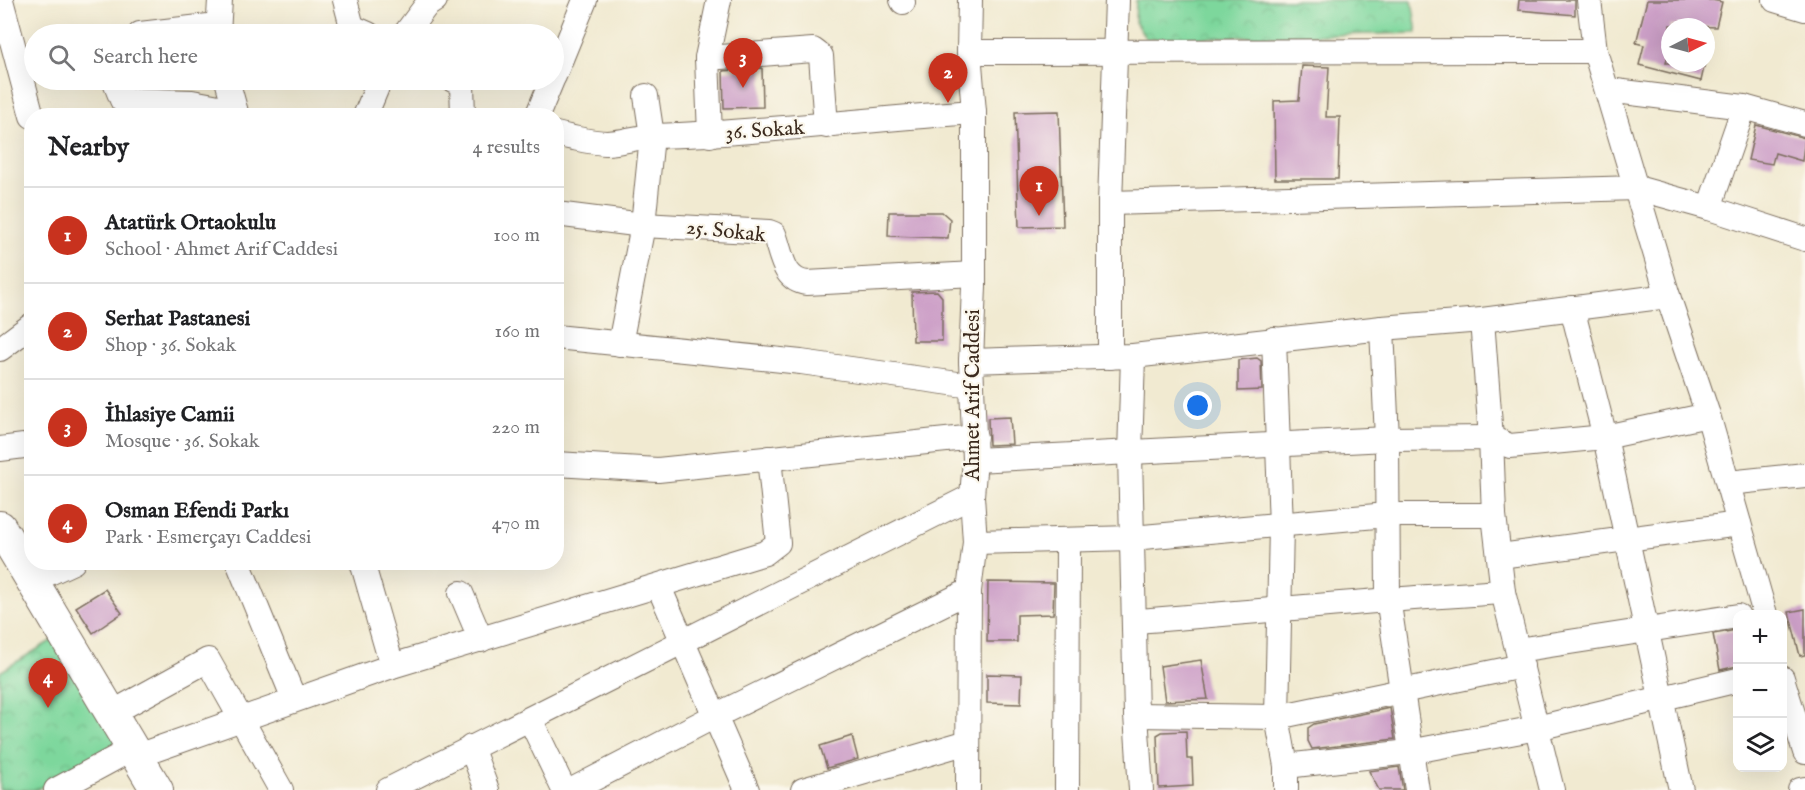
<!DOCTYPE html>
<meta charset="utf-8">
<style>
:root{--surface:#fff;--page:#f2f2f2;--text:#202124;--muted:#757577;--line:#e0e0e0;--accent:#c8321e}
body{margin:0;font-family:"IM FELL English",serif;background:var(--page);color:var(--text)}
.controls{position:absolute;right:18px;bottom:18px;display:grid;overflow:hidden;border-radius:12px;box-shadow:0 6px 24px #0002}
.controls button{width:54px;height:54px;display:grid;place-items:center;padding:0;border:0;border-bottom:2px solid var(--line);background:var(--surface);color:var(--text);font:30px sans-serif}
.compass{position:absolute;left:1661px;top:18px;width:54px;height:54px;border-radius:50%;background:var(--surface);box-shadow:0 6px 24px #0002;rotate:84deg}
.you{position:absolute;left:1198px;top:406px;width:21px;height:21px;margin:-15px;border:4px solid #fff;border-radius:50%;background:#1a73e8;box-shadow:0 0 0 9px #1a73e833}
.badge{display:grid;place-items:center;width:39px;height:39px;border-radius:50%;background:var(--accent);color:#fff;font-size:20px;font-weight:700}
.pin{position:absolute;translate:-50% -50px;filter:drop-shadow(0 2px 3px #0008)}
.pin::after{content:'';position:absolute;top:32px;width:21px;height:18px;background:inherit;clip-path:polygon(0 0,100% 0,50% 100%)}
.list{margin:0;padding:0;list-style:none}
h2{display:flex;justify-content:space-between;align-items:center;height:78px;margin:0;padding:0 24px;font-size:26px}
h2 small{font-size:20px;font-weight:400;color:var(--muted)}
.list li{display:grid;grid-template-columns:39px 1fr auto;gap:18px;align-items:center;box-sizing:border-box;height:96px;padding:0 24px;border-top:2px solid var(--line)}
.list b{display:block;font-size:22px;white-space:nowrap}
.list p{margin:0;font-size:20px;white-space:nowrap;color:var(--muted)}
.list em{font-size:20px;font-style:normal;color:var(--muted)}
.icon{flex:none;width:33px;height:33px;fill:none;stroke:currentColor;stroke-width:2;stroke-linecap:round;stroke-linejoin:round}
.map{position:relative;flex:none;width:1805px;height:790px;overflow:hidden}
.search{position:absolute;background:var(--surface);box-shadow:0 6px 24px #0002;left:24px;top:24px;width:540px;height:66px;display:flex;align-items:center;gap:15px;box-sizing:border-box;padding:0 21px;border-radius:33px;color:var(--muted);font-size:22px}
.panel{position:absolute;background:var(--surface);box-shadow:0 6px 24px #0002;left:24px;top:108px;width:540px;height:462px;border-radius:24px}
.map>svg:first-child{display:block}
.park{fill:url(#park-crowns);stroke:#5c805d;stroke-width:1.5}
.building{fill:#cda0c8}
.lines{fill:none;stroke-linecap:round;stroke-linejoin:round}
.minor-casing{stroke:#7b6d5d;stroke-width:26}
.major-casing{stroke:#7b6d5d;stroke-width:34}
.minor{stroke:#fff;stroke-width:24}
.major{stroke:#fff;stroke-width:32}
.labels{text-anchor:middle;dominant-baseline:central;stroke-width:4.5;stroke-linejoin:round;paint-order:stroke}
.street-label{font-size:21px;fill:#3b2a1e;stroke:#fbf7ec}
</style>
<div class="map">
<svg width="1805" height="790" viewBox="0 0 1805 790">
<defs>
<pattern id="park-crowns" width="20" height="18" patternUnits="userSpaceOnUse" patternTransform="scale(1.5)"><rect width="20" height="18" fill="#7dd79c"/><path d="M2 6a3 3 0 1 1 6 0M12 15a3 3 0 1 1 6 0" fill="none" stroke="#6db986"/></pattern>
</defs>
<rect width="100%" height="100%" fill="#fbf7ec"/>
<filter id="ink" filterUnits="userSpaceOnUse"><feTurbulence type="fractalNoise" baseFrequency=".0167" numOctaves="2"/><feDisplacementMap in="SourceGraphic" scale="12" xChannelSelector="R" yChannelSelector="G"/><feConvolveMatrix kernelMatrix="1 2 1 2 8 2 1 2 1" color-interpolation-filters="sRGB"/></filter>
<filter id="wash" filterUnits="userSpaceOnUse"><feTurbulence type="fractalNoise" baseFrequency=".008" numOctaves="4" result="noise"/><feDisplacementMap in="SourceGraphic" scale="24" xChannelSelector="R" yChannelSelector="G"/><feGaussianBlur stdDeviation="1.35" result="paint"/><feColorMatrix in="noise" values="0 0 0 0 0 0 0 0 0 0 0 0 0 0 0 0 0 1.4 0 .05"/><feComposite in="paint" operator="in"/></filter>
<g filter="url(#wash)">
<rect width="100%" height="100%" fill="#f1ead1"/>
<g class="park">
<path d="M1136 0H1412L1417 33 1146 39 1135 22Z"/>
<path d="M54 639 119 744 36 790H0V672Z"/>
</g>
<g id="blocks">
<g class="building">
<path d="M1519 0H1575V15L1518 10Z"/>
<path d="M1647 0H1712L1722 2 1716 27 1670 25V46L1666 63H1705L1701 81 1639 65 1644 45 1636 43Z"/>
<path d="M1302 66 1329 67 1326 117H1340L1338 179H1275L1274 101 1299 100Z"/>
<path d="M762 68 763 107 724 108 723 71Z"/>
<path d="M1059 111 1063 226 1019 227 1015 112Z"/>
<path d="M1756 125 1805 138 1802 161 1775 153 1772 164 1748 160Z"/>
<path d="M889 212H942L950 219 948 238 888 236Z"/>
<path d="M937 291 942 297V341H913L912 292Z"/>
<path d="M1257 358 1261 361 1262 390 1238 391V360Z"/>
<path d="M1010 417 1012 444 989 445 988 418Z"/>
<path d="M988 582 1054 583 1053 614 1017 615V642H987Z"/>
<path d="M105 589 122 613 93 633 76 607Z"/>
<path d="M1805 609V655L1800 656 1789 612Z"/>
<path d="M1737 630V666L1720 670 1713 634Z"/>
<path d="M1201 660 1208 699 1165 701 1160 666Z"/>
<path d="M987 674 1022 675 1021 704 987 703Z"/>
<path d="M1390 708 1395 739 1312 749 1308 741V728L1314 724Z"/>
<path d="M1186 731 1187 759H1192L1193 786 1159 788 1157 735 1162 732Z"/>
<path d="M852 736 858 759 827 768 820 746Z"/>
<path d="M1399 767 1403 790H1379L1369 771Z"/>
</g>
</g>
</g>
<g filter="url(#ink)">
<use href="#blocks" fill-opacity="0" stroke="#7b6d5d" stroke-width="1.5"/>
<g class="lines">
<defs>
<g id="minor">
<path d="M1 0 32 116"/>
<path d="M345 0 352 27 368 34"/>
<path d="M902 0 903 2"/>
<path d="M1589 0 1595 51 1668 296 1708 415 1765 614"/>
<path d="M1775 0 1805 9"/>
<path d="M140 34 217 25"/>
<path d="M218 34 220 0"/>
<path d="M405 34 426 6 435 0"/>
<path d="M969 52 1595 51"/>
<path d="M707 58 813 50 821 56 826 126"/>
<path d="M554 76 585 0"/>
<path d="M114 80 122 100 192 102 235 110"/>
<path d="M227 80 237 116"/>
<path d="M453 80 462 84 463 116"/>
<path d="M1608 90 1744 107 1805 124"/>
<path d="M365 116 380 80"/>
<path d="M537 116 552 80"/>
<path d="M556 134C572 138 590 142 606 143 622 143 639 136 656 136 763 133 868 119 974 112"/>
<path d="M710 135 707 58 719 0"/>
<path d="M1110 203 1637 188 1709 208 1805 239"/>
<path d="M1709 208 1744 107"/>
<path d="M556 214 643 225 769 232 774 234C782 254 782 280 807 283L974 274"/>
<path d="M1572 308 1605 437 1681 790"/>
<path d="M1482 320 1491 438 1494 515 1503 592 1552 790"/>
<path d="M1382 328 1387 439 1388 598 1417 790"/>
<path d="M556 337 801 362 972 386"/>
<path d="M1274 339 1281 526 1277 717 1286 766V790"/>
<path d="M620 344 643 225 652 136 646 96"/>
<path d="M0 349 32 325"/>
<path d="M1133 356 1130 454 1136 715 1141 790"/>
<path d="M1110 357V203L1117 0"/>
<path d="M971 361 1133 356 1382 328 1482 320 1668 296"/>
<path d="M0 449 32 445"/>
<path d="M975 460 1387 439 1491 438 1510 446 1605 437 1708 415"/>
<path d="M556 464 658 470 975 437"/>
<path d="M1728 483 1805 475"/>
<path d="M975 542 1132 538 1387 515H1494"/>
<path d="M1500 556 1739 524"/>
<path d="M238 562 294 699"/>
<path d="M362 562 392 666"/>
<path d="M32 581 73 562"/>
<path d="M659 587 747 790"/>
<path d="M461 593 481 640"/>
<path d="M1136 621C1258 612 1380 599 1503 592"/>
<path d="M1518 650 1738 616"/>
<path d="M1782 678 1805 752"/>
<path d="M110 714 208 660 281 790"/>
<path d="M1136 715 1277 717 1522 666"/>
<path d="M530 719 564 790"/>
<path d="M471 747 487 790"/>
<path d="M137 756 392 666 765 553 778 543 769 458"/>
<path d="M1286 766 1409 752 1537 728 1738 680"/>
<path d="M56 790 132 749"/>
<path d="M388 790 972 496"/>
<path d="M572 790 715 716 969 591"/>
<path d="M803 790 968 742"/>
<path d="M968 790 969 591 975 542 972 496 975 460 971 361 974 286V112L969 52 970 0"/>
<path d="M1067 790 1068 541"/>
<path d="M1800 790 1805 789"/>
</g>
<path id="major" d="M0 527 157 790"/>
</defs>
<use href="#minor" class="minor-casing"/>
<use href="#major" class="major-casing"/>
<use href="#minor" class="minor"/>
<use href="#major" class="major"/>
</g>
</g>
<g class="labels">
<g class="street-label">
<text transform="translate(765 131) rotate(-4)">36. Sokak</text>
<text transform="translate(726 232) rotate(6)">25. Sokak</text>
<text transform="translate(973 395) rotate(-90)">Ahmet Arif Caddesi</text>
</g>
</g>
</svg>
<div class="controls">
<button>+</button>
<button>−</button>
<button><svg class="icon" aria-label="layers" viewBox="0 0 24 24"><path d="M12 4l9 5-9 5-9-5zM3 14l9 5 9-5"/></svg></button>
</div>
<svg class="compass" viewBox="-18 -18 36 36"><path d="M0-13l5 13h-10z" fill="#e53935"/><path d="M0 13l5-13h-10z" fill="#757577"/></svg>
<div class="you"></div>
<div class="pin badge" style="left:1039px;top:216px">1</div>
<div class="pin badge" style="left:948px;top:103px">2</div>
<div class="pin badge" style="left:743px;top:88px">3</div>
<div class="pin badge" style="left:48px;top:708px">4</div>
<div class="search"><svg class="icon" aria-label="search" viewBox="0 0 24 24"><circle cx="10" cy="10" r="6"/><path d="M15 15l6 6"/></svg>Search here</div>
<section class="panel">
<h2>Nearby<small>4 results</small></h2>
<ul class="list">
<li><span class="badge">1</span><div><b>Atatürk Ortaokulu</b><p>School · Ahmet Arif Caddesi</p></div><em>100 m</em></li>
<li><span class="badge">2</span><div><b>Serhat Pastanesi</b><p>Shop · 36. Sokak</p></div><em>160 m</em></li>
<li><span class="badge">3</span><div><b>İhlasiye Camii</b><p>Mosque · 36. Sokak</p></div><em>220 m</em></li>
<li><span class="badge">4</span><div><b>Osman Efendi Parkı</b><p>Park · Esmerçayı Caddesi</p></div><em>470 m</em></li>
</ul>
</section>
</div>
